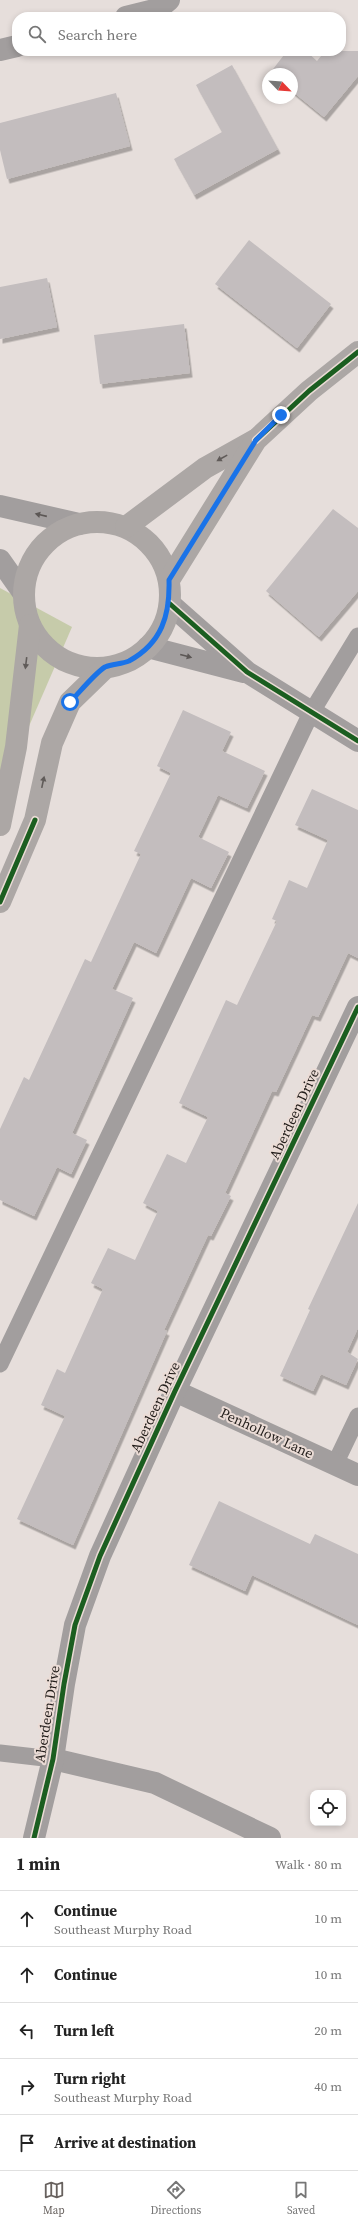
<!DOCTYPE html>
<meta charset="utf-8">
<style>
:root{--surface:#fff;--page:#f6f6f6;--text:#222;--muted:#767676;--line:#e0e0e0;--accent:#67615e}
body{margin:0;font-family:"Source Serif 4",serif;background:var(--page);color:var(--text)}
.controls{position:absolute;right:12px;bottom:12px;display:grid;overflow:hidden;border-radius:8px;box-shadow:0 2px 6px #0003}
.controls button{width:36px;height:36px;display:grid;place-items:center;padding:0;border:0;border-bottom:1px solid var(--line);background:var(--surface);color:var(--text);font:20px sans-serif}
.compass{position:absolute;left:262px;top:68px;width:36px;height:36px;border-radius:50%;background:var(--surface);box-shadow:0 2px 6px #0003;rotate:115deg}
.stop{position:absolute;width:12px;height:12px;margin:-9px;border:3px solid #1a73e8;border-radius:50%;background:#fff}
.stop.end{background:#1a73e8;border-color:#fff;box-shadow:0 1px 4px #0008}
.list{margin:0;padding:0;list-style:none}
h2{display:flex;justify-content:space-between;align-items:center;height:52px;margin:0;padding:0 16px;font-size:17px}
h2 small{font-size:13px;font-weight:400;color:var(--muted)}
.list li{display:grid;grid-template-columns:26px 1fr auto;gap:12px;align-items:center;box-sizing:border-box;height:56px;padding:0 16px;border-top:1px solid var(--line)}
.list b{display:block;font-size:15px;white-space:nowrap}
.list p{margin:0;font-size:13px;white-space:nowrap;color:var(--muted)}
.list em{font-size:13px;font-style:normal;color:var(--muted)}
.icon{flex:none;width:22px;height:22px;fill:none;stroke:currentColor;stroke-width:2;stroke-linecap:round;stroke-linejoin:round}
.map{position:relative;flex:none;width:358px;height:1838px;overflow:hidden}
.search{position:absolute;background:var(--surface);box-shadow:0 2px 6px #0003;left:12px;right:12px;top:12px;height:44px;display:flex;align-items:center;gap:10px;box-sizing:border-box;padding:0 14px;border-radius:16px;color:var(--muted);font-size:15px}
.sheet{height:332px;background:var(--surface)}
nav{display:flex;justify-content:space-around;align-items:center;box-sizing:border-box;height:56px;border-top:1px solid var(--line);background:var(--surface);font-size:11px;color:var(--muted)}
nav a{display:grid;justify-items:center;gap:2px}
nav .on{color:var(--accent)}
.map>svg:first-child{display:block}
.green{fill:#c6cbaa}
.building{fill:#c3bdbe;filter:url(#shadow)}
.lines{fill:none;stroke-linecap:round;stroke-linejoin:round}
.service{stroke:#a29e9e;stroke-width:17}
.minor{stroke:#a29e9e;stroke-width:22}
.tertiary{stroke:#a29e9e;stroke-width:22}
.secondary{stroke:#aca7a5;stroke-width:22}
.cycleway-casing{stroke:#ebdcd6;stroke-width:8}
.cycleway{stroke:#1b5e20;stroke-width:5}
.oneway{fill:#605b59}
.oneway2{fill:#5c5755}
.route{stroke:#1a73e8;stroke-width:5}
.labels{text-anchor:middle;dominant-baseline:central;stroke-width:4;stroke-linejoin:round;paint-order:stroke}
.street-label{font-size:14px;fill:#221d1a;stroke:#ebdcd6}
</style>
<div class="map">
<svg width="358" height="1838" viewBox="0 0 358 1838">
<defs>
<filter id="shadow"><feDropShadow dx="2.5" dy="4.5" stdDeviation="0" flood-color="#0004"/></filter>
</defs>
<rect width="100%" height="100%" fill="#e6dedb"/>
<path class="green" d="M0 588 72 627 0 793Z"/>
<g class="building">
<path d="M287 51H306L317 61 325 51H358V76L324 117 292 91V74L270 73Z"/>
<path d="M232 65 278 149 194 195 174 159 222 132 196 85Z"/>
<path d="M116 93 130 146 7 179 0 150V123Z"/>
<path d="M249 240 331 304 297 348 215 284Z"/>
<path d="M47 278 57 327 0 339V287Z"/>
<path d="M184 324 190 373 100 384 94 335Z"/>
<path d="M333 509 358 528V591L319 637 266 591Z"/>
<path d="M183 710 231 732 222 751 265 771 247 808 218 795 198 837 229 852 211 888 191 878 156 953 134 942 112 989 133 998 72 1133 87 1140 71 1174 57 1167 34 1216 0 1200V1129L24 1077 29 1080 85 959 91 962 141 854 134 851 171 773 157 766Z"/>
<path d="M312 789 358 810V958L348 953 318 1017 312 1015 276 1092 272 1091 225 1193 231 1196 211 1236 208 1235 164 1330 167 1331 73 1545 17 1519 65 1416 41 1405 57 1369 65 1373 103 1289 91 1283 108 1248 135 1260 158 1211 143 1203 167 1154 186 1163 208 1117 179 1103 226 1000 237 1005 277 921 272 919 289 880 307 888 328 840 295 825Z"/>
<path d="M358 1203V1328L347 1352 358 1359 346 1385 321 1374 313 1391 280 1376 310 1310 308 1309Z"/>
<path d="M219 1501 310 1544 315 1534 358 1554V1625L252 1575 245 1591 189 1565Z"/>
</g>
<g class="lines">
<g class="service">
<path d="M0 1364 311 713 358 636"/>
<path d="M335 1464 358 1416"/>
<path d="M0 1753 53 1759"/>
</g>
<g class="minor">
<path d="M126 17 158 9 169 0"/>
<path d="M0 50 17 46"/>
<path d="M170 604 247 672 358 741"/>
<path d="M148 647 244 672"/>
<path d="M175 1391 358 1475"/>
<path d="M53 1759 155 1783 270 1838"/>
<path d="M34 1838 53 1759 64 1684 75 1625 100 1556 175 1391 358 1007"/>
</g>
<g class="tertiary">
<path d="M0 506 79 524"/>
<path d="M0 560 24 594"/>
</g>
<g class="secondary">
<circle cx="97" cy="595" r="73"/>
<path d="M126 527 205 468 255 440"/>
<path d="M169 580 256 440 309 391 358 352"/>
<path d="M0 825 16 747 30 625"/>
<path d="M0 902 35 820 52 743 70 702 105 668"/>
</g>
<defs>
<g id="cycleway">
<path d="M256 440 309 391 358 352"/>
<path d="M170 604 247 672 358 741"/>
<path d="M0 902 35 820"/>
<path d="M34 1838 53 1759 64 1684 75 1625 100 1556 175 1391 358 1007"/>
</g>
</defs>
<use href="#cycleway" class="cycleway-casing"/>
<use href="#cycleway" class="cycleway"/>
</g>
<defs><path id="oneway-solid" d="M-6-.8H1V-3.2L6.5 0L1 3.2V.8H-6Z"/></defs>
<g class="oneway">
<use href="#oneway-solid" transform="translate(222 458) rotate(151)"/>
<use href="#oneway-solid" transform="translate(26 663) rotate(97)"/>
<use href="#oneway-solid" transform="translate(43 782) rotate(-78)"/>
</g>
<g class="oneway2">
<use href="#oneway-solid" transform="translate(41 515) rotate(-167)"/>
<use href="#oneway-solid" transform="translate(186 656) rotate(15)"/>
</g>
<g class="lines">
<path class="route" d="M70 702C79 693 95 673 105 667 112 664 122 664 129 661 162 643 170 615 169 580L256 440 281 415"/>
</g>
<g class="labels">
<g class="street-label">
<text transform="translate(294 1114) rotate(-65)">Aberdeen Drive</text>
<text transform="translate(155 1407) rotate(-65)">Aberdeen Drive</text>
<text transform="translate(267 1433) rotate(25)">Penhollow Lane</text>
<text transform="translate(47 1714) rotate(-81)">Aberdeen Drive</text>
</g>
</g>
</svg>
<div class="controls">
<button><svg class="icon" aria-label="locate" viewBox="0 0 24 24"><circle cx="12" cy="12" r="6"/><path d="M12 2v4M12 18v4M2 12h4M18 12h4"/></svg></button>
</div>
<svg class="compass" viewBox="-18 -18 36 36"><path d="M0-13l5 13h-10z" fill="#e53935"/><path d="M0 13l5-13h-10z" fill="#767676"/></svg>
<div class="stop" style="left:70px;top:702px"></div>
<div class="stop end" style="left:281px;top:415px"></div>
<div class="search"><svg class="icon" aria-label="search" viewBox="0 0 24 24"><circle cx="10" cy="10" r="6"/><path d="M15 15l6 6"/></svg>Search here</div>
</div>
<section class="sheet">
<h2>1 min<small>Walk · 80 m</small></h2>
<ul class="list">
<li><svg class="icon" aria-label="ahead" viewBox="0 0 24 24"><path d="M12 20V5M6 11l6-6 6 6"/></svg><div><b>Continue</b><p>Southeast Murphy Road</p></div><em>10 m</em></li>
<li><svg class="icon" aria-label="ahead" viewBox="0 0 24 24"><path d="M12 20V5M6 11l6-6 6 6"/></svg><div><b>Continue</b></div><em>10 m</em></li>
<li><svg class="icon" aria-label="left" viewBox="0 0 24 24"><path d="M17 20v-9H6M10 6l-5 5 5 5"/></svg><div><b>Turn left</b></div><em>20 m</em></li>
<li><svg class="icon" aria-label="right" viewBox="0 0 24 24"><path d="M7 20v-9h11M14 6l5 5-5 5"/></svg><div><b>Turn right</b><p>Southeast Murphy Road</p></div><em>40 m</em></li>
<li><svg class="icon" aria-label="arrive" viewBox="0 0 24 24"><path d="M6 21V4h12l-3 4 3 4H6"/></svg><div><b>Arrive at destination</b></div></li>
</ul>
</section>
<nav>
<a class="on"><svg class="icon" aria-label="map" viewBox="0 0 24 24"><path d="M3 6l6-2 6 2 6-2v14l-6 2-6-2-6 2zM9 4v14M15 6v14"/></svg>Map</a>
<a><svg class="icon" aria-label="directions" viewBox="0 0 24 24"><path d="M12 3l9 9-9 9-9-9zM9 14v-3h6M13 9l2 2-2 2"/></svg>Directions</a>
<a><svg class="icon" aria-label="saved" viewBox="0 0 24 24"><path d="M7 4h10v16l-5-4-5 4z"/></svg>Saved</a>
</nav>
